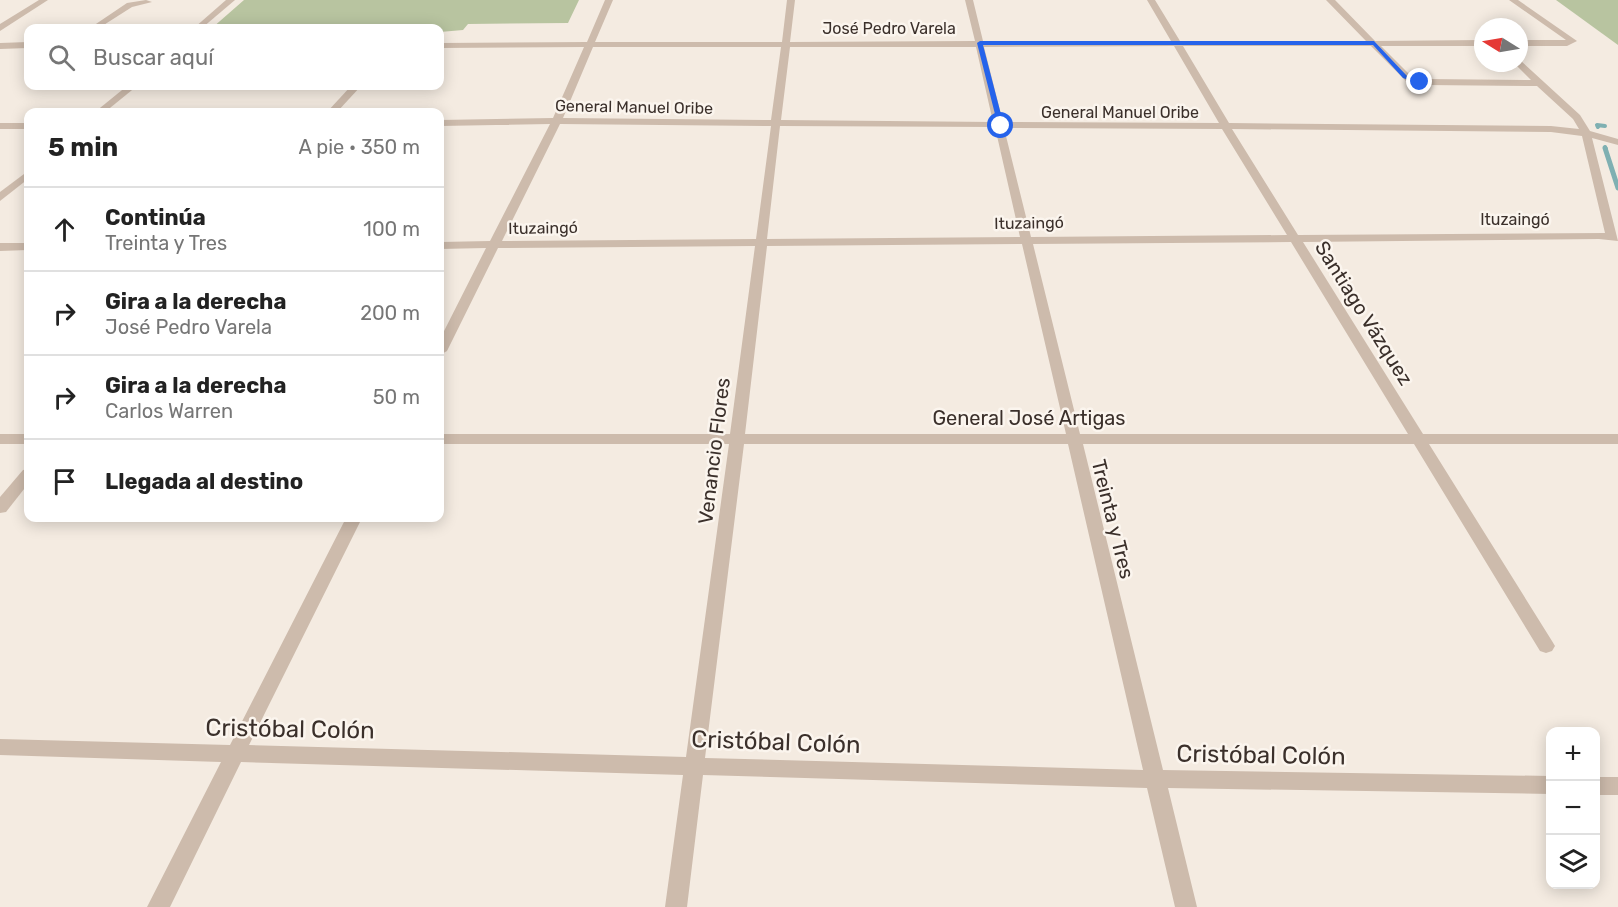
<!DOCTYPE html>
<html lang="es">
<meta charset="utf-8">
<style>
:root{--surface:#fff;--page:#f2f2f2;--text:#222;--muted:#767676;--line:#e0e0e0}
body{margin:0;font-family:Rubik,sans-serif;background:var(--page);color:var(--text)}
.controls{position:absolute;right:18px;bottom:18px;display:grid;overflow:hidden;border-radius:12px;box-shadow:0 3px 15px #0003}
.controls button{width:54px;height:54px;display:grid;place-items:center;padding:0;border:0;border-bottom:2px solid var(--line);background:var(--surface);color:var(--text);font:30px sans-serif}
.compass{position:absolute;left:1474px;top:18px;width:54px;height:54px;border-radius:50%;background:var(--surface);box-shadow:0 3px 15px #0003;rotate:281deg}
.stop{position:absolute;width:18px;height:18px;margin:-14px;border:4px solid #2563eb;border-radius:50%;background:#fff}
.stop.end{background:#2563eb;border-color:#fff;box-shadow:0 2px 6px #0008}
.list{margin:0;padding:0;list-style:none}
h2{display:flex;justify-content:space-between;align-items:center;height:78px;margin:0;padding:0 24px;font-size:26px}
h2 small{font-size:20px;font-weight:400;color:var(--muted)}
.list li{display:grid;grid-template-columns:39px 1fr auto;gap:18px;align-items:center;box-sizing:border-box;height:84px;padding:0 24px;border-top:2px solid var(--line)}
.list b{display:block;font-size:22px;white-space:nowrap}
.list p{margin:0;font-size:20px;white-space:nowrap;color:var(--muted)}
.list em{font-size:20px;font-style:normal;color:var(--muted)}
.icon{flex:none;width:33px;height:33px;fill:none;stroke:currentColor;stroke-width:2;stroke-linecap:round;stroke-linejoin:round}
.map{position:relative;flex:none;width:1618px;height:907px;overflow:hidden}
.search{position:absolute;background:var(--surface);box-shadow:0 3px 15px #0003;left:24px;top:24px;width:420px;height:66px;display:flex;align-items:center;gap:15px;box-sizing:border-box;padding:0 21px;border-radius:12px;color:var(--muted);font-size:22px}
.panel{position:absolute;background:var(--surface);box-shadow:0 3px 15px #0003;left:24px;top:108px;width:420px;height:414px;border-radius:12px}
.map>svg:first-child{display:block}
.green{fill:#b8c4a0}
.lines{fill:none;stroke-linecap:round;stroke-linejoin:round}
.stream-far1{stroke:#7fb0b2;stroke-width:4}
.stream{stroke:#7fb0b2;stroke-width:5}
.minor{fill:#cdbbac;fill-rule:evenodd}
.route{fill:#2563eb}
.labels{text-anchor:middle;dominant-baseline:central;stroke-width:5;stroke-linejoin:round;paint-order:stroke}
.far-street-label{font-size:16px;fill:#3b302b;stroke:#fbf5ee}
.street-label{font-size:20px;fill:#3b302b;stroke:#fbf5ee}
.near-street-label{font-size:24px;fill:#3b302b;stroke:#fbf5ee}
</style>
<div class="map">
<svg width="1618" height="907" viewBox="0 0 1618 907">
<rect width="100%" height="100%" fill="#f4ebe1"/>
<g class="green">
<path d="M244 0H579L568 23 468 24 463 30 440 32V28H212Z"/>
<path d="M1556 0H1618V45Z"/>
</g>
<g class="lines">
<g class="stream-far1">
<path d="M1598 127 1597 125 1605 126"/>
<path d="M1605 147 1606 149"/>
</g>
<path class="stream" d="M1605 148 1618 188"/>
<g class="minor">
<path d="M39 0H48L0 31V24Z"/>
<path d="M146 0 152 2 132 7 99 28H90L127 3Z"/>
<path d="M226 0H235L202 28H194Z"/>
<path d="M605 0H613L595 42H782L787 0H795L790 42 975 41 965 0H973L983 41H1171L1147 0H1155L1180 41H1366L1326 0H1335L1375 41 1483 40V46H1381L1412 77 1427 79 1531 80 1514 63 1521 61 1580 115 1590 131 1618 139V145L1592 138 1618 241 1599 239 1303 242 1423 434H1618V444H1429L1552 641 1555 646 1552 651 1546 653 1540 651 1414 444H1083L1163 770 1550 776V794L1168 788 1197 907H1175L1147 788 703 775 687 907H665L683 775 241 762 170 907H147L221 762 0 755V739L230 745 346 518H362L249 745 686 757 729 444H440V434H730L755 246 498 248 447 351 440 355V339L486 248 440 249V242L490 241 550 124 440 126V120L553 118 584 47 440 48V43L587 42ZM1174 46 1219 123 1003 122 984 47ZM1183 46H1371L1406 81 1427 85 1537 86 1573 119 1579 129 1551 126 1229 123ZM593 47H781L771 120 563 118ZM790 47H976L993 122 781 120ZM560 124 771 126 756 239 502 241ZM780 126 995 127 1020 237 767 239ZM1004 128 1222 129 1287 235 1031 237ZM1232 129 1551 132 1582 136 1605 233 1298 235ZM1291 242 1408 434H1080L1033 244ZM1022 244 1066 434H745L767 246ZM744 444H1068L1143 770 705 758Z"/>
<path d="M1509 0H1518L1577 41 1567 46H1519V40H1566Z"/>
<path d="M28 42V48L0 49V43Z"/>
<path d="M127 86H137L105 112H95Z"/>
<path d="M351 86H361L337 112H327Z"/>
<rect x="0" y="123" width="28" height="6"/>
<path d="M28 171V179L0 201V192Z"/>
<path d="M0 243H28V250L0 251Z"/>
<rect x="0" y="434" width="28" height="10"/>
<path d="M28 469V484L6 512 0 513V497L23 470Z"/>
<rect x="1596" y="777" width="22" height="18"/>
</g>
</g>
<path class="route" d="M980 41H1374L1407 76 1423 82 1420 84 1403 78 1373 45H983L1004 126 1001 128 998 126 977 43Z"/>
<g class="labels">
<g class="far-street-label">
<text x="889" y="28">José Pedro Varela</text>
<text transform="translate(634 107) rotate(1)">General Manuel Oribe</text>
<text x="1120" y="112">General Manuel Oribe</text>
<text x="1515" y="219">Ituzaingó</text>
<text transform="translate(1029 223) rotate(-1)">Ituzaingó</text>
<text transform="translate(543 228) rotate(-1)">Ituzaingó</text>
</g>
<g class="street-label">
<text transform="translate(1364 313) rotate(58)">Santiago Vázquez</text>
<text x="1029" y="418">General José Artigas</text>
<text transform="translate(714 451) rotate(-83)">Venancio Flores</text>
<text transform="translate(1113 519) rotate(76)">Treinta y Tres</text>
</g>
<g class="near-street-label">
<text transform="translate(290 729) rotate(1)">Cristóbal Colón</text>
<text transform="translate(776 742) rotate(2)">Cristóbal Colón</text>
<text transform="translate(1261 755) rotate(1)">Cristóbal Colón</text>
</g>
</g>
</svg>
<div class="controls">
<button>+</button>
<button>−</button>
<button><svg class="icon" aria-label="layers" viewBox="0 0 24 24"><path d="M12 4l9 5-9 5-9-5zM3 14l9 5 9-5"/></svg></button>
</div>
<svg class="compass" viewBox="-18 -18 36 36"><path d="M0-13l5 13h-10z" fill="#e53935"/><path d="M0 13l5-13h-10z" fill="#767676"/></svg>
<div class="stop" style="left:1001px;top:126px"></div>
<div class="stop end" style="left:1420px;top:82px"></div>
<div class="search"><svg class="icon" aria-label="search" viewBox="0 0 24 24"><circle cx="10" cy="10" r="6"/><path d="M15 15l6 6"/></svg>Buscar aquí</div>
<section class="panel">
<h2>5 min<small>A pie · 350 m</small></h2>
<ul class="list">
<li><svg class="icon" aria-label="ahead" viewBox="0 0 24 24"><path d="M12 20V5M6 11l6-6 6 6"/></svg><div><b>Continúa</b><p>Treinta y Tres</p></div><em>100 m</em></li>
<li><svg class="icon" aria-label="right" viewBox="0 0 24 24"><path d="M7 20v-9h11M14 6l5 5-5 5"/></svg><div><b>Gira a la derecha</b><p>José Pedro Varela</p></div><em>200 m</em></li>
<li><svg class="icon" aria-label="right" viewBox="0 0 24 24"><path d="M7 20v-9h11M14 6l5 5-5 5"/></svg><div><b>Gira a la derecha</b><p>Carlos Warren</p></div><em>50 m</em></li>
<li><svg class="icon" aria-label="arrive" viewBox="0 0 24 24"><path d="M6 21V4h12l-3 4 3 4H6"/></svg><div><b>Llegada al destino</b></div></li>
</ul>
</section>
</div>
